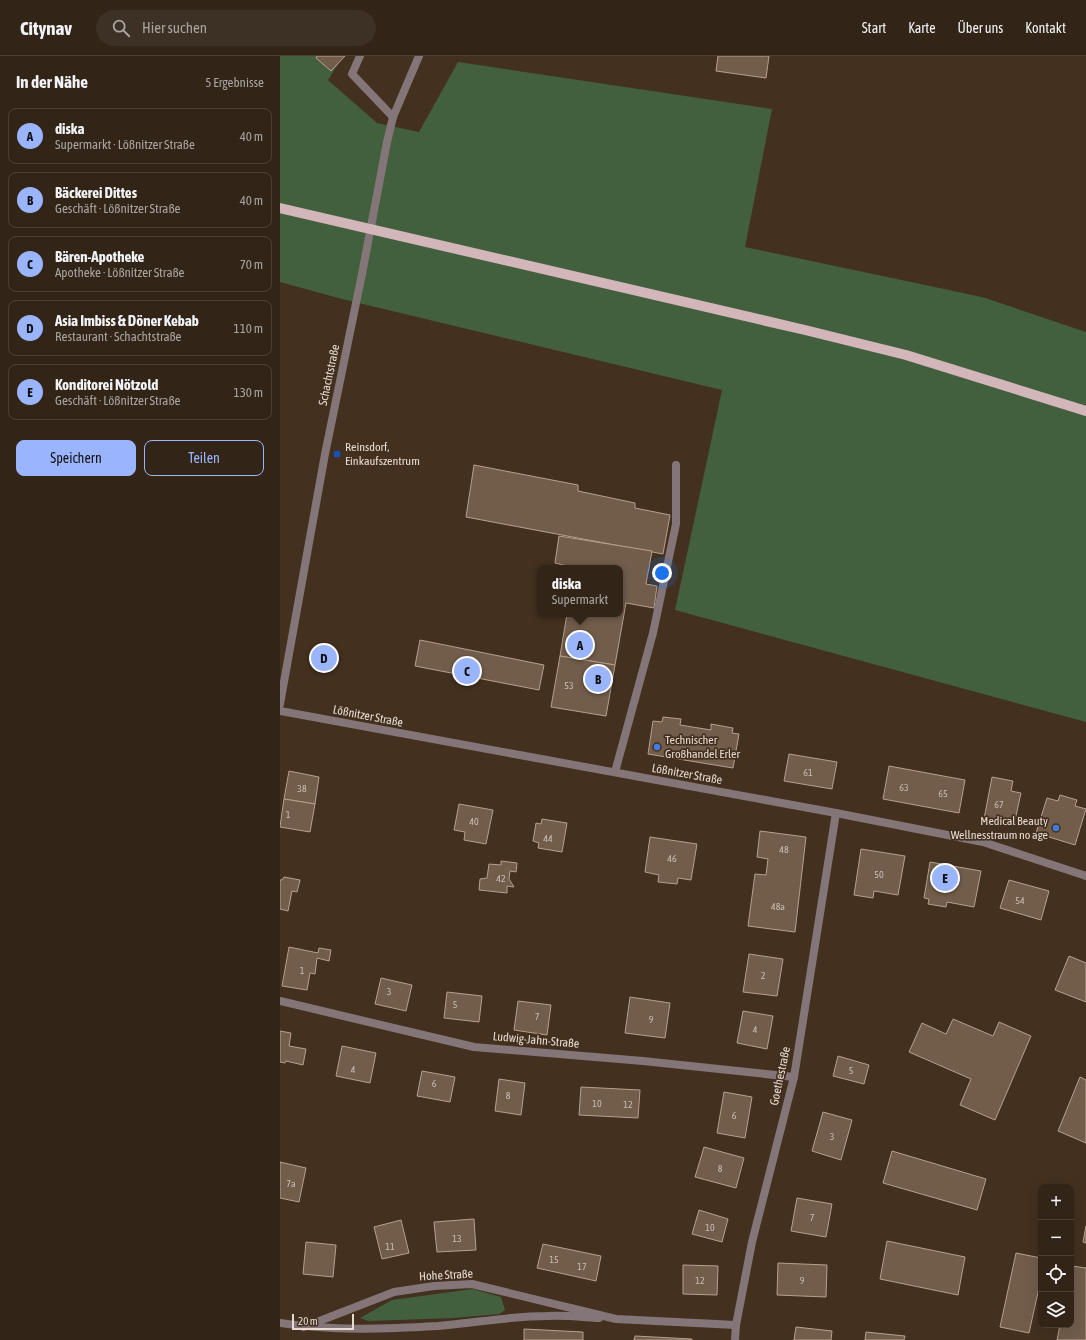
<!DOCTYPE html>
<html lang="de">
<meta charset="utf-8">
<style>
:root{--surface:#322417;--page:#3d3024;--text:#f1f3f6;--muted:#a8a4a1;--line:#4d4136;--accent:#9bb5fd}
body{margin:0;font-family:"Asap Condensed",sans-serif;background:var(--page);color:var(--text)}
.controls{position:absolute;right:12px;bottom:12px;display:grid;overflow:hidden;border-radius:8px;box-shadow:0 4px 16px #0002}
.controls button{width:36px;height:36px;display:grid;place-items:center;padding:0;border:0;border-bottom:1px solid var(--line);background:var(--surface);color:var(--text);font:20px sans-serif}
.scale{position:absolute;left:12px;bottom:10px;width:62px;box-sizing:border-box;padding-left:4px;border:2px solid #e7dbd1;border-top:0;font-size:11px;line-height:14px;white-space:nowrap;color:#e7dbd1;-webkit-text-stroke:3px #43301f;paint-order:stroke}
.you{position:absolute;left:382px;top:517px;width:14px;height:14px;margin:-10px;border:3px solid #fff;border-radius:50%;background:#1a73e8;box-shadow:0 0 0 6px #1a73e833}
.badge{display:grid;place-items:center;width:26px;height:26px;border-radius:50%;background:var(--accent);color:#111;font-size:13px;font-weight:700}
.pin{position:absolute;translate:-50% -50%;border:2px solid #fff;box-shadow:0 1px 4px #0006}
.popup{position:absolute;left:257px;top:509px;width:86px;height:52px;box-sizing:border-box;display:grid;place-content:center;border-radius:8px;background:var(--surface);filter:drop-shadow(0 1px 3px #0005);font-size:13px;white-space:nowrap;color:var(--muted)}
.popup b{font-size:15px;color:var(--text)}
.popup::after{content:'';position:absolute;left:50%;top:100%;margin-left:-8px;border:8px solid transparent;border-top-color:var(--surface)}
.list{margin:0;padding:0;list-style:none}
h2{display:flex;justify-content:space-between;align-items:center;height:52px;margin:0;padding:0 16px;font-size:17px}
h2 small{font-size:13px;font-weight:400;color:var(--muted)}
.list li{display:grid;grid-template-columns:26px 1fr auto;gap:12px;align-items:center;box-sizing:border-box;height:56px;margin:0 8px 8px;padding:0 8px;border:1px solid var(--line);border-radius:8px}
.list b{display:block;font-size:15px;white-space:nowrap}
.list p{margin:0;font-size:13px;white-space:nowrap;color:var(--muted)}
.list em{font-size:13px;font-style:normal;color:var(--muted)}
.actions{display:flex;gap:8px;padding:12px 16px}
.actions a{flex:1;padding:9px 0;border:1px solid var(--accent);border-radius:8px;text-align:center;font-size:14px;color:var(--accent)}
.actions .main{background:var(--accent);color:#111}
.icon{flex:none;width:22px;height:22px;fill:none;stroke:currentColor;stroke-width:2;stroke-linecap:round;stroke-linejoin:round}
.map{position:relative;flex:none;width:806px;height:1284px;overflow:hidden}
header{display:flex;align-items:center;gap:24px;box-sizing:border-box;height:56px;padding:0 20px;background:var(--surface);border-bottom:1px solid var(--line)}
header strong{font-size:19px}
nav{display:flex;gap:22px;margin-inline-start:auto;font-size:14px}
.search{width:280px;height:36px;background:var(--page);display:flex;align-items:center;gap:10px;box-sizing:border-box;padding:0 14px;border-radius:22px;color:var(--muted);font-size:15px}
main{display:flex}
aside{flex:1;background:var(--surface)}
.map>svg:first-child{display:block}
.green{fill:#42603d}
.building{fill:#725d4b;stroke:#b8a08d}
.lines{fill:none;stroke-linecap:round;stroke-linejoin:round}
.lane{stroke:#847678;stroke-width:8}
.street{stroke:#847678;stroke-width:8}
.primary{stroke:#d3b6ba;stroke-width:10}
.transit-dot{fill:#1a4fb4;stroke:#43301f;stroke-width:1.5}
.shop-dot{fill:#3f7fe0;stroke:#43301f;stroke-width:1.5}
.labels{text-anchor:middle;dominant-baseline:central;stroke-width:3.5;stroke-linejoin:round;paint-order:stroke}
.number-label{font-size:10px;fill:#cabcb0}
.street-label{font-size:12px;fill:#e7dbd1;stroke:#43301f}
.poi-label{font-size:12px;fill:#e7dbd1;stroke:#43301f;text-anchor:start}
</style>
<header>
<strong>Citynav</strong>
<div class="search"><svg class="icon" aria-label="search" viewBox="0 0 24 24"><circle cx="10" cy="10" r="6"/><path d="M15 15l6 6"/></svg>Hier suchen</div>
<nav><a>Start</a><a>Karte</a><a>Über uns</a><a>Kontakt</a></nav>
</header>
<main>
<aside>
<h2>In der Nähe<small>5 Ergebnisse</small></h2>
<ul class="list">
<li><span class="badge">A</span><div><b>diska</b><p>Supermarkt · Lößnitzer Straße</p></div><em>40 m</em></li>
<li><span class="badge">B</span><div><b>Bäckerei Dittes</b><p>Geschäft · Lößnitzer Straße</p></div><em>40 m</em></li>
<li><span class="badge">C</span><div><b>Bären-Apotheke</b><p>Apotheke · Lößnitzer Straße</p></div><em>70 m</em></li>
<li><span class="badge">D</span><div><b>Asia Imbiss &amp; Döner Kebab</b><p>Restaurant · Schachtstraße</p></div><em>110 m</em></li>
<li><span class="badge">E</span><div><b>Konditorei Nötzold</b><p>Geschäft · Lößnitzer Straße</p></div><em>130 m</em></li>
</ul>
<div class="actions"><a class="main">Speichern</a><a>Teilen</a></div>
</aside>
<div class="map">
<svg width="806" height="1284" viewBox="0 0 806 1284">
<rect width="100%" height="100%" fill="#43301f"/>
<g class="green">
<path d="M0 0H63L48 24 97 67 139 76 178 6 492 53 465 191 702 241 806 276V666L395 554 442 334 62 243 0 226Z"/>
<path d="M193 1233 221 1241 225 1254 219 1258 174 1262 88 1265 80 1262 112 1244Z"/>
</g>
<g class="building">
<path d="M37 0H65L51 15 36 2Z"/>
<path d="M438 0H489L486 22 436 15Z"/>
<path d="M194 409 298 429V435L355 447V452L390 459 383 498 186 461Z"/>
<path d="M279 480 372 495 366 528 377 530 374 552 346 547 335 609 280 600 287 558H340V512H295L275 507Z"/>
<path d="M140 584 264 609 259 634 135 610Z"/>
<path d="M280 600 335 609 326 660 271 651Z"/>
<path d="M383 661 401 663 400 669 431 674V668L453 672 452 677 459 678 453 712 368 698 373 665 382 666Z"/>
<path d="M509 698 557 706 552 733 504 725Z"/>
<path d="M609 710 685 724 679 757 603 743Z"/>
<path d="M9 715 39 721 35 748 4 743Z"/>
<path d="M712 721 733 725 731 735 741 737 734 769 704 763Z"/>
<path d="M780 739 797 744 795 750 806 753 795 789 756 777 767 742 778 745Z"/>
<path d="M4 743 35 748 30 776 0 771Z"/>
<path d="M179 748 213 754 206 788 184 784 185 776 174 774Z"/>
<path d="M262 763 287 767 282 796 258 792 259 787 253 785 256 767 261 768Z"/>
<path d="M480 775 526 781 515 876 468 870 475 818 486 819 488 803 477 801Z"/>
<path d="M370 781 417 788 411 824 398 822 397 828 378 826 379 819 365 816Z"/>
<path d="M581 793 625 800 618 839 594 835 593 842 574 839Z"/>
<path d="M221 805 237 807 236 816 230 815 229 823 234 831 227 830V837L199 834 200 823 207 822 209 808 221 809Z"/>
<path d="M650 806 701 815 694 851 667 846 666 851 648 848 649 843 644 842Z"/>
<path d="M4 821 20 824 17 836 12 835 8 855 0 853V824H2Z"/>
<path d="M729 824 769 835 761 864 720 852Z"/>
<path d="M9 891 38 897 39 892 51 894 49 905 37 902 35 918 30 917 27 934 2 930Z"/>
<path d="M469 898 503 903 497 940 463 936Z"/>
<path d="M789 900 806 907V946L775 934Z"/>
<path d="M101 922 132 929 126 955 95 948Z"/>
<path d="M167 936 202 940 199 966 164 962Z"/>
<path d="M350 941 390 947 385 982 345 977Z"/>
<path d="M238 945 271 949 267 979 234 974Z"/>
<path d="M463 955 493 960 487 993 457 987Z"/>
<path d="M673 963 713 980 719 966 751 980 715 1064 680 1049 691 1023 629 996 642 967 666 978Z"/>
<path d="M0 975 11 977 9 990 26 993 23 1009 6 1005 5 1007 0 1006Z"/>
<path d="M62 990 96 997 90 1027 56 1020Z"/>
<path d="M558 1000 589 1009 584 1028 553 1020Z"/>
<path d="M142 1015 175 1021 170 1046 137 1040Z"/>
<path d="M800 1021 806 1024V1087L778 1075Z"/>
<path d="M219 1023 245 1027 241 1059 215 1055Z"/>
<path d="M301 1031 360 1034 358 1062 299 1059Z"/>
<path d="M444 1036 472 1041 465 1082 437 1077Z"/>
<path d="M543 1056 572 1064 561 1104 532 1095Z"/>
<path d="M424 1091 464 1102 456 1132 415 1121Z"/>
<path d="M612 1095 706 1123 697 1154 603 1127Z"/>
<path d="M0 1106 26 1112 19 1146 0 1142Z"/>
<path d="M517 1142 552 1148 546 1181 511 1175Z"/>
<path d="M419 1154 448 1163 442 1186 412 1178Z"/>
<path d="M194 1163 196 1194 157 1196 154 1166Z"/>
<path d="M121 1164 129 1197 102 1203 94 1171Z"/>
<path d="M806 1170V1187L803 1186Z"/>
<path d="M607 1185 685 1201 678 1239 600 1223Z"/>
<path d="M26 1186 56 1189 53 1221 23 1218Z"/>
<path d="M263 1188 321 1200 316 1225 257 1212Z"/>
<path d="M736 1197 761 1202V1223L749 1277 720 1271Z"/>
<path d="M498 1207 547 1209 546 1241 497 1239Z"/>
<path d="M403 1209 438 1210 437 1239 403 1238Z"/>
<path d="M792 1210 806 1212V1284H777L780 1269H791Z"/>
<path d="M516 1271 552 1275 551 1284H514Z"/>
<path d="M244 1273 303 1276V1284H244Z"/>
<path d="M586 1276 625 1280 624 1284H585Z"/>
<path d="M355 1280 412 1283V1284H354Z"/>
</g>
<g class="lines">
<g class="lane">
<path d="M80 0 72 18 113 61"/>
<path d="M335 716 373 577 396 468V409"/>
</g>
<g class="street">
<path d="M0 648 45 398 82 218 107 86 113 61 139 0"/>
<path d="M0 655 556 757 703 786 806 820"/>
<path d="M0 945 194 991 363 1005 514 1021"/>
<path d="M0 1267C51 1275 106 1273 158 1270 195 1267 231 1260 267 1260 284 1259 302 1261 319 1262"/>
<path d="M24 1271 114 1236 154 1230 192 1228 336 1263 456 1269"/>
<path d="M455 1284 456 1269 472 1186 514 1021 556 757"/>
</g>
<path class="primary" d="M0 152 525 274 626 299 806 355"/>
</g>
<rect class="transit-dot" x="53" y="394" width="8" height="8" rx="2"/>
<g class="shop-dot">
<circle cx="377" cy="691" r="4"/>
<circle cx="776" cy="772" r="4"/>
</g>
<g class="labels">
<g class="number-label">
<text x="289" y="629">53</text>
<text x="528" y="716">61</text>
<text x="624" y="731">63</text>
<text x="22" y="732">38</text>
<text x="663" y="737">65</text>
<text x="719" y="748">67</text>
<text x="8" y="758">1</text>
<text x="194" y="765">40</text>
<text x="268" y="782">44</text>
<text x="504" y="793">48</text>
<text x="392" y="802">46</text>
<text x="599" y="818">50</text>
<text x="221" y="822">42</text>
<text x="740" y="844">54</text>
<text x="498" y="850">48a</text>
<text x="22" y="914">1</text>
<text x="483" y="919">2</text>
<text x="109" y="935">3</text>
<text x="175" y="948">5</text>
<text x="257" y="960">7</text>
<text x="371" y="963">9</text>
<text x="475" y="973">4</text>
<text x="73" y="1013">4</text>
<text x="571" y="1014">5</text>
<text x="154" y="1027">6</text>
<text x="228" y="1039">8</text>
<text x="317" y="1047">10</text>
<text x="348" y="1048">12</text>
<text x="454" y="1059">6</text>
<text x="552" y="1080">3</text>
<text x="440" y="1112">8</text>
<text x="11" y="1127">7a</text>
<text x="532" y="1161">7</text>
<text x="430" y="1171">10</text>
<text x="177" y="1182">13</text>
<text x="110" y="1190">11</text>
<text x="274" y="1203">15</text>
<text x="302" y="1210">17</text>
<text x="420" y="1224">12</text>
<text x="522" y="1224">9</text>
</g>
<g class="street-label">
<text transform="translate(49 319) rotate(-78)">Schachtstraße</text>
<text transform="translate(88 660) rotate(11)">Lößnitzer Straße</text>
<text transform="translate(407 718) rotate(10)">Lößnitzer Straße</text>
<text transform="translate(256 984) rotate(5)">Ludwig-Jahn-Straße</text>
<text transform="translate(500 1020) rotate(-78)">Goethestraße</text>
<text transform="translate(166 1219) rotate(-3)">Hohe Straße</text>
</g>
<g class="poi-label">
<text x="65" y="391">Reinsdorf,<tspan x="65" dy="14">Einkaufszentrum</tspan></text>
<text x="385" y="684">Technischer<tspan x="385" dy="14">Großhandel Erler</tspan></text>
<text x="768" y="765" text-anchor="end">Medical Beauty<tspan x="768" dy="14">Wellnesstraum no age</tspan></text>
</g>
</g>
</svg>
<div class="controls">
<button>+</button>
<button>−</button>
<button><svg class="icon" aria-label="locate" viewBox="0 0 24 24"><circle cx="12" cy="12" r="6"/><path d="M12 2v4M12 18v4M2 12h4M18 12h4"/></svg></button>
<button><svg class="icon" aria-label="layers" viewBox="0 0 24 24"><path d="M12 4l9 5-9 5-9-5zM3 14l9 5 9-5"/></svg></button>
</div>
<div class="scale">20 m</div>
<div class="you"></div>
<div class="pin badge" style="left:300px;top:589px">A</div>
<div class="popup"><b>diska</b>Supermarkt</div>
<div class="pin badge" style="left:318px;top:623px">B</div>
<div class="pin badge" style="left:187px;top:615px">C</div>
<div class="pin badge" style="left:44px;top:602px">D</div>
<div class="pin badge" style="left:665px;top:822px">E</div>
</div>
</main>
